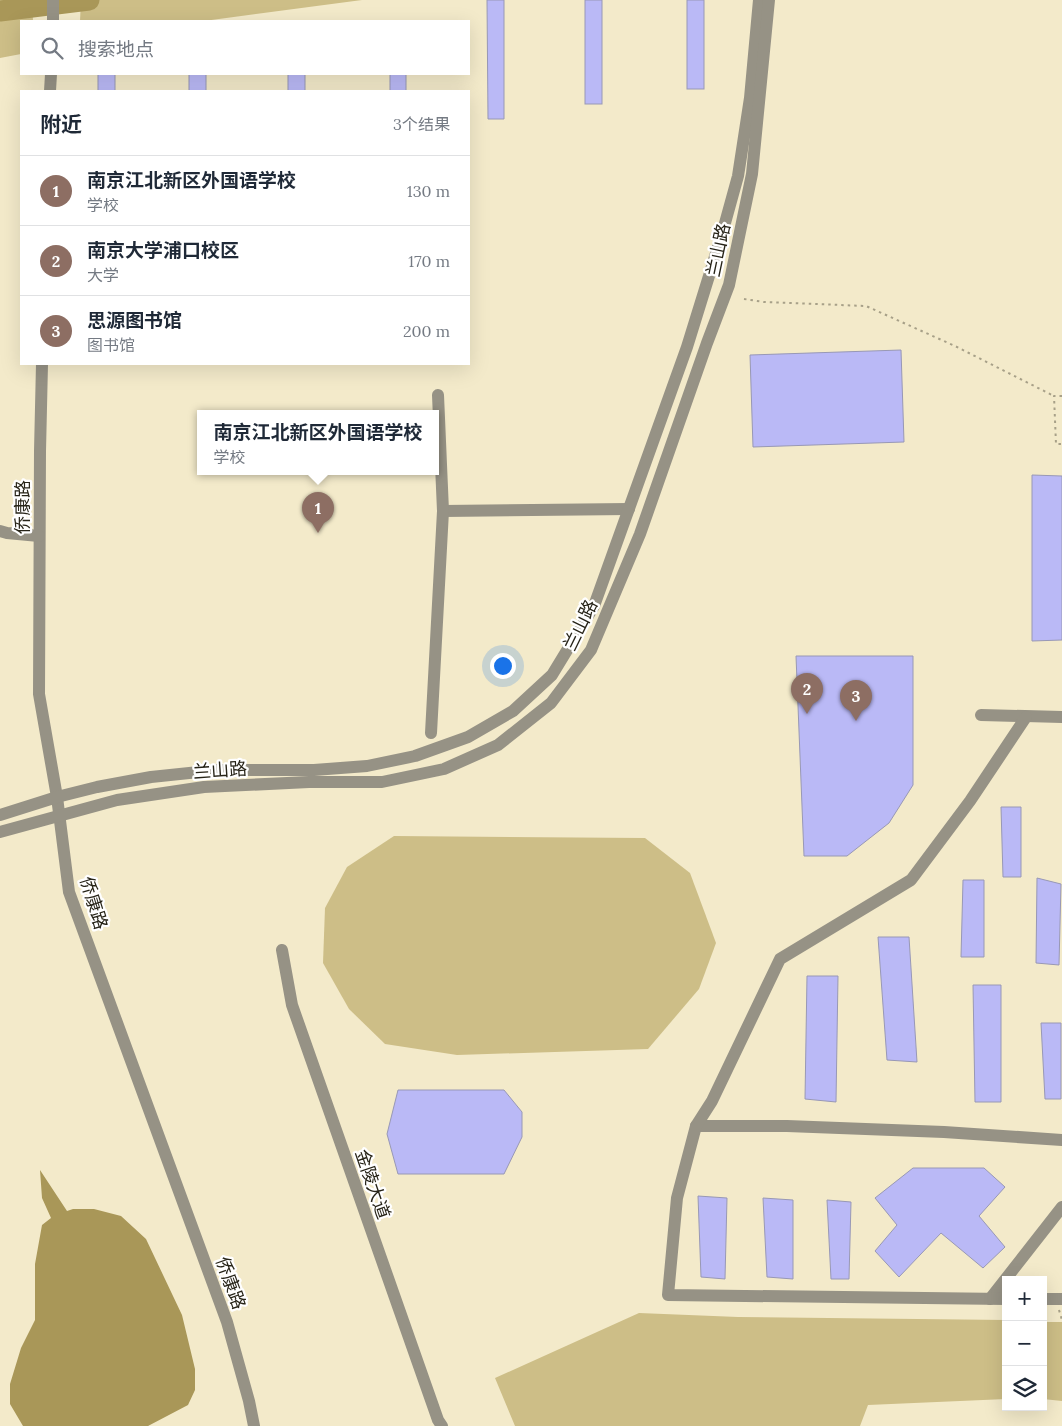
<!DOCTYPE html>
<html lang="zh">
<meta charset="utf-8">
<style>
:root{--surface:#fff;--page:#f2f2f3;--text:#1f2937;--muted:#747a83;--line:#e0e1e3;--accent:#5944bc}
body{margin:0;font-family:Lora,"Noto Sans SC",serif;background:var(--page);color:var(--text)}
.controls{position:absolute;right:15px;bottom:15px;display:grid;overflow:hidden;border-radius:0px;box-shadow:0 5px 20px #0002}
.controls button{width:45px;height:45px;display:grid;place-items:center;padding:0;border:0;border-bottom:1px solid var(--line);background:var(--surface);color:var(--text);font:25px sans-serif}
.you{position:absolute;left:502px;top:665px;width:18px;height:18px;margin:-12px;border:4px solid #fff;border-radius:50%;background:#1a73e8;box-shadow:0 0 0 8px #1a73e833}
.badge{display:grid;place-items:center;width:32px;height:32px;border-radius:50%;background:var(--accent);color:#fff;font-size:16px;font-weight:700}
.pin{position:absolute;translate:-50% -41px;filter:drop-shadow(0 1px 2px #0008)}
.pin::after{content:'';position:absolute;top:26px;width:18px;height:15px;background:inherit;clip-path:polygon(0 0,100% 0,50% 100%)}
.popup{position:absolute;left:197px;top:410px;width:242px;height:65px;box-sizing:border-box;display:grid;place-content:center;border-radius:0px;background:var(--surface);filter:drop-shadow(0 1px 4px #0005);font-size:16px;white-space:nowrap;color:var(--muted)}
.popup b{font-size:19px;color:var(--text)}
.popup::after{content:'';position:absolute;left:50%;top:100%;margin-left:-10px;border:10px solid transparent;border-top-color:var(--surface)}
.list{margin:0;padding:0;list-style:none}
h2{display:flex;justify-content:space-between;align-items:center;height:65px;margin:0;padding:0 20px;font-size:21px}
h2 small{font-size:16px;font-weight:400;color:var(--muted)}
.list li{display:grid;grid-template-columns:32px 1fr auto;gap:15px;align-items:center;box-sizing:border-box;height:70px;padding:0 20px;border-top:1px solid var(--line)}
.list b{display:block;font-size:19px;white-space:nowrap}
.list p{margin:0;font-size:16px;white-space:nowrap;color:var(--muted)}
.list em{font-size:16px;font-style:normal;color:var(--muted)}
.icon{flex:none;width:28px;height:28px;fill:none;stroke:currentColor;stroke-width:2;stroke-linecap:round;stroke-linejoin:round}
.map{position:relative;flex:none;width:1062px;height:1426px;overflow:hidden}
.search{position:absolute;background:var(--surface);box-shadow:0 5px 20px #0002;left:20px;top:20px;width:450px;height:55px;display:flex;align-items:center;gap:12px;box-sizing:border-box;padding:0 18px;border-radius:0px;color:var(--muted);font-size:19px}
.panel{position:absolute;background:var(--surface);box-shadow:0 5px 20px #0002;left:20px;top:90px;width:450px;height:275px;border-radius:0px}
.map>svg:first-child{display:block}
.green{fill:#cdbe87}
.water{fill:#a99758}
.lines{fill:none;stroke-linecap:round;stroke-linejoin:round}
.river{stroke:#a99758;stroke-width:21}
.building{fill:#bab9f6;stroke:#9898b5}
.path{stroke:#a7a088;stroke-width:2;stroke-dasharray:2.5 4;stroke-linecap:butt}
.minor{stroke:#969285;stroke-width:12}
.labels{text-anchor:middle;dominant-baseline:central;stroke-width:4.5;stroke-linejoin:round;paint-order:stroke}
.street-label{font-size:18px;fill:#272418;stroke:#fff}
</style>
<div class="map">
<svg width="1062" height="1426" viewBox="0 0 1062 1426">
<rect width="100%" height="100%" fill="#f3eaca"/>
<g class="green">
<path d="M0 0H32L33 21H21V54L0 58Z"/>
<path d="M81 0H362L204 21H80Z"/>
<path d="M394 836 645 838 690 873 716 943 699 989 648 1049 457 1055 385 1044 349 1009 323 963 325 908 347 867Z"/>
<path d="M639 1313 738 1317 1006 1320V1399L868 1405 860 1426H515L495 1378Z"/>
<path d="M1043 1322H1062V1401L1043 1399Z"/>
</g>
<path class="water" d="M40 1170 67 1211 73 1209H94L121 1216 146 1239 182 1315 195 1369V1390L188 1405 148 1426H23L10 1404V1384L21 1348 35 1320V1264L42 1225 51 1218 42 1198Z"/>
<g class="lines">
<path class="river" d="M0 11 89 0"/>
</g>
<g class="building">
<path d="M487 0H504V119H488Z"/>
<rect x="585" y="0" width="17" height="104"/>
<rect x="687" y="0" width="17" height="89"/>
<rect x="98" y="74" width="17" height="17"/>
<rect x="189" y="74" width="17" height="17"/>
<rect x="288" y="74" width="17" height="17"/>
<rect x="390" y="74" width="16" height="17"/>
<path d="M901 350 904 442 753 447 750 355Z"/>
<path d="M1032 475 1062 476V640L1032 641Z"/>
<path d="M796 656H913V785L889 823 847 856H804Z"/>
<path d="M1001 807H1021V877H1003Z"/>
<path d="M1037 878 1061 884 1059 965 1036 963Z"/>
<path d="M963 880H984V957H961Z"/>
<path d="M878 937H909L917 1062 887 1060Z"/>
<path d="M807 976H838L836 1102 805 1099Z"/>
<path d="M973 985H1001V1102H975Z"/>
<path d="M1041 1023H1061V1099H1045Z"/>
<path d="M398 1090H504L522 1112V1137L504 1174H398L387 1134Z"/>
<path d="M913 1168H984L1005 1187 979 1216 1005 1247 983 1268 941 1233 899 1277 875 1251 897 1225 875 1198Z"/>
<path d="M698 1196 727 1198 725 1279 701 1277Z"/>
<path d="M763 1198 793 1200V1279L767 1277Z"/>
<path d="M827 1200 851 1202 849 1279H831Z"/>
</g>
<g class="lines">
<g class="path">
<path d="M744 299 764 302 866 306 955 346 1054 396"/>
<path d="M1062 396H1054L1056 444H1062"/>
<path d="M1059 1310 1062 1320"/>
</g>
<g class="minor">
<path d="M53 21V0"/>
<path d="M50 91 51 74"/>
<path d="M42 364 40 451 39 694 57 797 69 892 227 1322 249 1401 254 1426"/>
<path d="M443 511 629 509"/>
<path d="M0 531 7 533 39 536"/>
<path d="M981 715 1062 717"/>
<path d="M431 733 443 511 438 395"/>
<path d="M0 815 57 797 97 787 151 777 218 770H314L367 766 415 756 468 737 513 711 552 675 594 606 687 347 722 234 738 176 750 98 759 0"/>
<path d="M0 832 117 800 204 787 309 782H382L444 769 498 745 551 703 591 650 640 534 707 343 729 285 752 174 769 0"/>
<path d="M282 950 292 1005 438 1420 442 1426"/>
<path d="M696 1126H787L944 1132 1062 1140"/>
<path d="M990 1299 1062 1207"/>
<path d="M1006 1299 668 1295 677 1198 696 1126 712 1101 780 959 911 880 970 801 1026 717"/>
<path d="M1043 1299H1062"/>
</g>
</g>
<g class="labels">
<g class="street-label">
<text transform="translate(718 250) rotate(-78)">兰山路</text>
<text transform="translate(22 507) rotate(-90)">侨康路</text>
<text transform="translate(580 625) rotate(-64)">兰山路</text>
<text transform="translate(220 770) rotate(-4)">兰山路</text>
<text transform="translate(94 903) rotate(73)">侨康路</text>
<text transform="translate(373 1184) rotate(71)">金陵大道</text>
<text transform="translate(231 1283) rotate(70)">侨康路</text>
</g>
</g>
</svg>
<div class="controls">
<button>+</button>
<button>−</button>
<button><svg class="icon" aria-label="layers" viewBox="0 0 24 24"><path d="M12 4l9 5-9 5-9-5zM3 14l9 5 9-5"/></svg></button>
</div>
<div class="you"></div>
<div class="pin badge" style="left:318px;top:533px;background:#8d6e63">1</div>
<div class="popup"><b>南京江北新区外国语学校</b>学校</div>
<div class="pin badge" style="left:807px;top:714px;background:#8d6e63">2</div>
<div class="pin badge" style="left:856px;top:721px;background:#8d6e63">3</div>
<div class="search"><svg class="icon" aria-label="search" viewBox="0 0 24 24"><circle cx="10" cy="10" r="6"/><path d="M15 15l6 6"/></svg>搜索地点</div>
<section class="panel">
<h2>附近<small>3个结果</small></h2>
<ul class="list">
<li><span class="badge" style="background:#8d6e63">1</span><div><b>南京江北新区外国语学校</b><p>学校</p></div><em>130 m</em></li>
<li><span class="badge" style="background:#8d6e63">2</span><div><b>南京大学浦口校区</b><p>大学</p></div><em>170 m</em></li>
<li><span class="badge" style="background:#8d6e63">3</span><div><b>思源图书馆</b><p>图书馆</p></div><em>200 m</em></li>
</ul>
</section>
</div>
